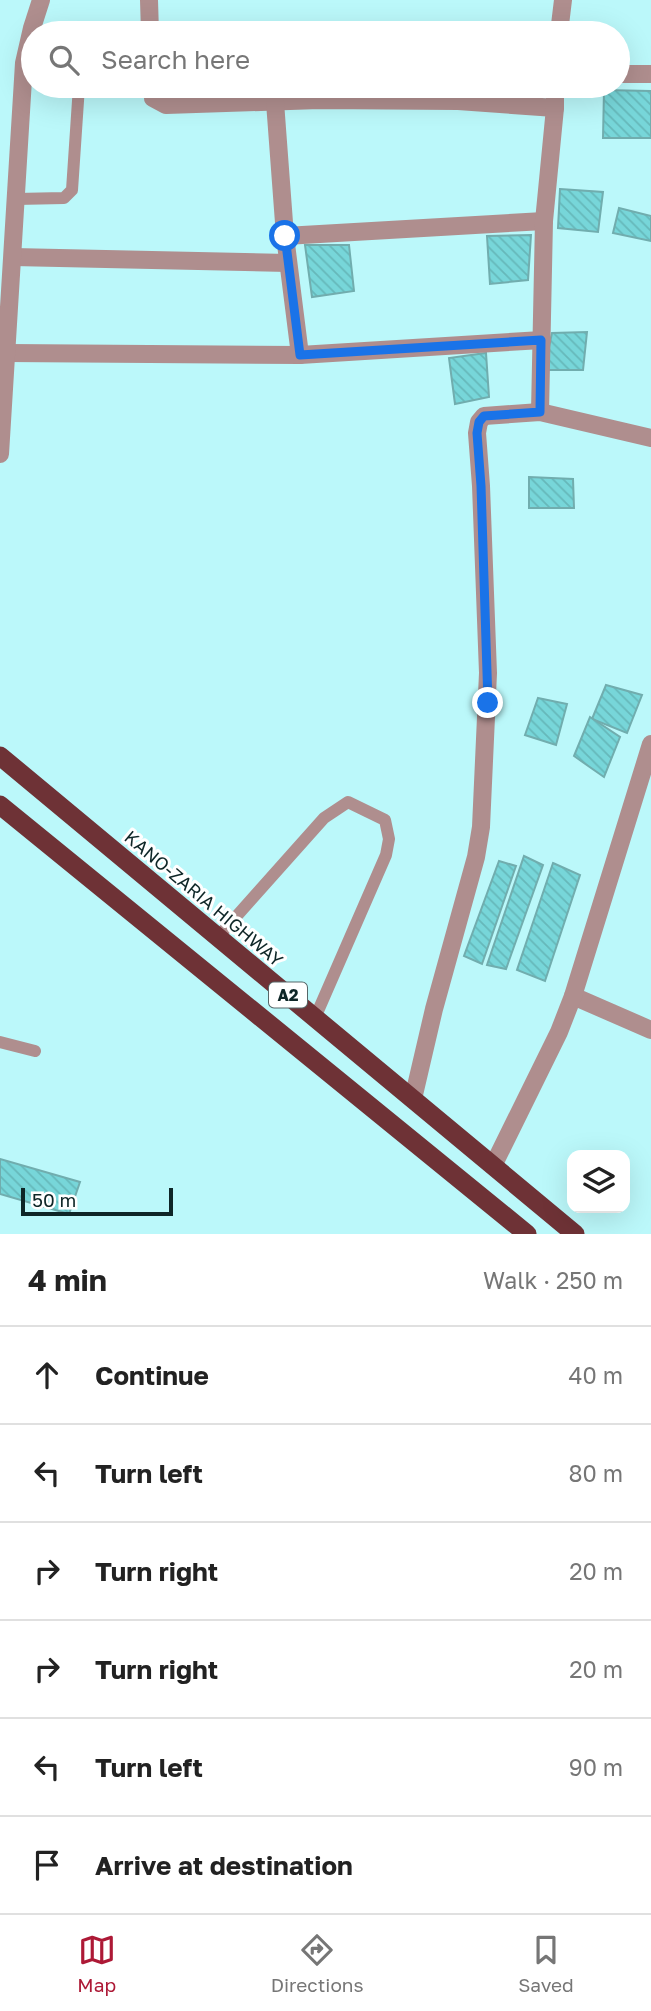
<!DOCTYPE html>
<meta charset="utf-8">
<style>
:root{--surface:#fff;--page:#f2f2f2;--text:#222;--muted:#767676;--line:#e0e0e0;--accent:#ad1936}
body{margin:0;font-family:"Golos Text",sans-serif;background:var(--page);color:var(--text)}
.controls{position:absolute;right:21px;bottom:21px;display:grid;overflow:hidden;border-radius:14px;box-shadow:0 7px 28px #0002}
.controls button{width:63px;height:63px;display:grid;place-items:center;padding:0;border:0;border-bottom:2px solid var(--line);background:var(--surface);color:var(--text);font:35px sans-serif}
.scale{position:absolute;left:21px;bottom:18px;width:152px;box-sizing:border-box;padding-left:7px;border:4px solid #0e2627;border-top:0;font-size:19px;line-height:24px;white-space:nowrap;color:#0e2627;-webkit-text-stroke:5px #fff;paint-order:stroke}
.stop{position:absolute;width:21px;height:21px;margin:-16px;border:5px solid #1a73e8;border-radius:50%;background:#fff}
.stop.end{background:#1a73e8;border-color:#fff;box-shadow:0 2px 7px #0008}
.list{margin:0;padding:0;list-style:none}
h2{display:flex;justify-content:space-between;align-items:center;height:91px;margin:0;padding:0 28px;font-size:30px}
h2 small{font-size:23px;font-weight:400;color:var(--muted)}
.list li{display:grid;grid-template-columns:46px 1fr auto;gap:21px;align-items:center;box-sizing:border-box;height:98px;padding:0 28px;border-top:2px solid var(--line)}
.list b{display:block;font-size:26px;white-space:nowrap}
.list em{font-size:23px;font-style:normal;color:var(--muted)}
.icon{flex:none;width:38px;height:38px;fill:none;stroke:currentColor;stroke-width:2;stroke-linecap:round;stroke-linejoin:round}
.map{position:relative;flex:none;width:651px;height:1234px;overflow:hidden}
.search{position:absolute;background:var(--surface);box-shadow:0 7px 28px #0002;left:21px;right:21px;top:21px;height:77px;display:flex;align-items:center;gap:18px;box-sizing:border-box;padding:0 24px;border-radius:38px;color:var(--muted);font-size:26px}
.sheet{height:679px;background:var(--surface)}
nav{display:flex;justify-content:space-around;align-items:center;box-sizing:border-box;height:98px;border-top:2px solid var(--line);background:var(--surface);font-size:19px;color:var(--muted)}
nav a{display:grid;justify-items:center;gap:4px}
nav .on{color:var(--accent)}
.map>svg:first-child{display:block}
.building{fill:url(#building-back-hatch);stroke:#71adae;stroke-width:2}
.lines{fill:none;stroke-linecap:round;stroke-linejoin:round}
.service{stroke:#af8e8e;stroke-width:12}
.minor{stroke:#af8e8e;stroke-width:18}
.trunk{stroke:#6e3236;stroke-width:19}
.route{stroke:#1a73e8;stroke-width:9}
.labels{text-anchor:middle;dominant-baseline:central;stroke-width:6;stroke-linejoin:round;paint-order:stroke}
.shield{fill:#fff;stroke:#566768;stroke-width:2}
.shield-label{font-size:16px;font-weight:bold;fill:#0e2627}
.street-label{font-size:18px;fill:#0e2627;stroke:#fff}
</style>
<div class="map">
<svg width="651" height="1234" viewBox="0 0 651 1234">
<defs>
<pattern id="building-back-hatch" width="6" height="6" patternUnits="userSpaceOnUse" patternTransform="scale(1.75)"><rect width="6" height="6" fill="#77d6d9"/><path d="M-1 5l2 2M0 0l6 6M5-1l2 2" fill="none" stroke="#66b8ba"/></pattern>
</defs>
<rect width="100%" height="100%" fill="#bbf8fa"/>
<g class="building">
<path d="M604 90 651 91V138H603Z"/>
<path d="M560 189 603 192 598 232 558 228Z"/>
<path d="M619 208 651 216V241L613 233Z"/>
<path d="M531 235 528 280 490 284 487 236Z"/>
<path d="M305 245H349L354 291 312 297Z"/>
<path d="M587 332 583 370H544L552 333Z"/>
<path d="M486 353 489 397 455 404 449 358Z"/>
<path d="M529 477 573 479 574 508H529Z"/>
<path d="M606 685 642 695 627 733 592 719Z"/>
<path d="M538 698 567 704 556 745 525 735Z"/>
<path d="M590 717 620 737 604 777 574 756Z"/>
<path d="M524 856 543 865 506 969 487 965Z"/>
<path d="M499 861 516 866 482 964 464 956Z"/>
<path d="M553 863 580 875 545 981 517 970Z"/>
<path d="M0 1159 80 1182 69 1214 0 1194Z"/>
</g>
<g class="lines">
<g class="service">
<path d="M16 199 64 198 72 190 79 86"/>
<path d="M218 937 324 818 348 802 385 820 389 839 386 855 315 1018"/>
<path d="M0 1042 35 1051"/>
</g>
<g class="minor">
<path d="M149 0 150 33"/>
<path d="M559 33 563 0"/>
<path d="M618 74H651"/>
<path d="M153 86V98L166 105 319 100 458 101 555 108"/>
<path d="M275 102 285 236 300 355"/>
<path d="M285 236 544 221"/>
<path d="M13 257 288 263"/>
<path d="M7 353 300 355 542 340"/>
<path d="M540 412 544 221 555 108V86"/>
<path d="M0 454 24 63 32 28 41 0"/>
<path d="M573 996 651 1030"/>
<path d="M413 1099 434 1009 476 857 481 827 488 673 481 486 477 433 479 422 484 416 540 412 651 438"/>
<path d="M493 1166 559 1032 573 996 651 744"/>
</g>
<g class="trunk">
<path d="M0 756 575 1234"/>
<path d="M0 805 527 1234"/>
</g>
</g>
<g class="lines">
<path class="route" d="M285 236 300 355 541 340 540 412 484 416 479 422 477 433 481 486 488 703"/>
</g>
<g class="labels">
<rect class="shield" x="269" y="982.5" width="38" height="25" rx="5"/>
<g class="shield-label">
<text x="288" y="995">A2</text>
</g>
<g class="street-label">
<text transform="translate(204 898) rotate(40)">KANO-ZARIA HIGHWAY</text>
</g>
</g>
</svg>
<div class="controls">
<button><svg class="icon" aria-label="layers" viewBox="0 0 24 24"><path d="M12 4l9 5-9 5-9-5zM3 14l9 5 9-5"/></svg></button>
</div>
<div class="scale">50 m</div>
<div class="stop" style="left:285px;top:236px"></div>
<div class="stop end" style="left:488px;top:703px"></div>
<div class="search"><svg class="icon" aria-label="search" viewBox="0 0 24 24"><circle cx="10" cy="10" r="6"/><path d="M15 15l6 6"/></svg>Search here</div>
</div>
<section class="sheet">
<h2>4 min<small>Walk · 250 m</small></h2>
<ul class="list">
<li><svg class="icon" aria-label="ahead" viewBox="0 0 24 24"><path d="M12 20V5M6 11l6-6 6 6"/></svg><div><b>Continue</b></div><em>40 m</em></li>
<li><svg class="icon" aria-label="left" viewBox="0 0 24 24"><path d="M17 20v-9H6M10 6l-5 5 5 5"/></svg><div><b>Turn left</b></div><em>80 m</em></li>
<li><svg class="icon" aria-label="right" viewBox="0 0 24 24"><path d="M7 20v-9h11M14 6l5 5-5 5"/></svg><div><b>Turn right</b></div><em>20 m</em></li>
<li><svg class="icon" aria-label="right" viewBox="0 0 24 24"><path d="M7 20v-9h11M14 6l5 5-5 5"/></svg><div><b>Turn right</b></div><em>20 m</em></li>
<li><svg class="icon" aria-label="left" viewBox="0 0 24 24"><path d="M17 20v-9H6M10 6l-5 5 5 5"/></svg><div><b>Turn left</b></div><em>90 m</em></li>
<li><svg class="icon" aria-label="arrive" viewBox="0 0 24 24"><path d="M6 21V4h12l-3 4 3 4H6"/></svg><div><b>Arrive at destination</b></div></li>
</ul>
</section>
<nav>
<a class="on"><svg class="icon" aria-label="map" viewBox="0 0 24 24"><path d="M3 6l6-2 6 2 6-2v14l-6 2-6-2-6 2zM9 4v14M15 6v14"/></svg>Map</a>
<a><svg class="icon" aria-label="directions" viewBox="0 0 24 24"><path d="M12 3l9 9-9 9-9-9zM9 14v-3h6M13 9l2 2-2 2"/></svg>Directions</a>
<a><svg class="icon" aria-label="saved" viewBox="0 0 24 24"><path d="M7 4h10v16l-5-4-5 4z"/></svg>Saved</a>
</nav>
